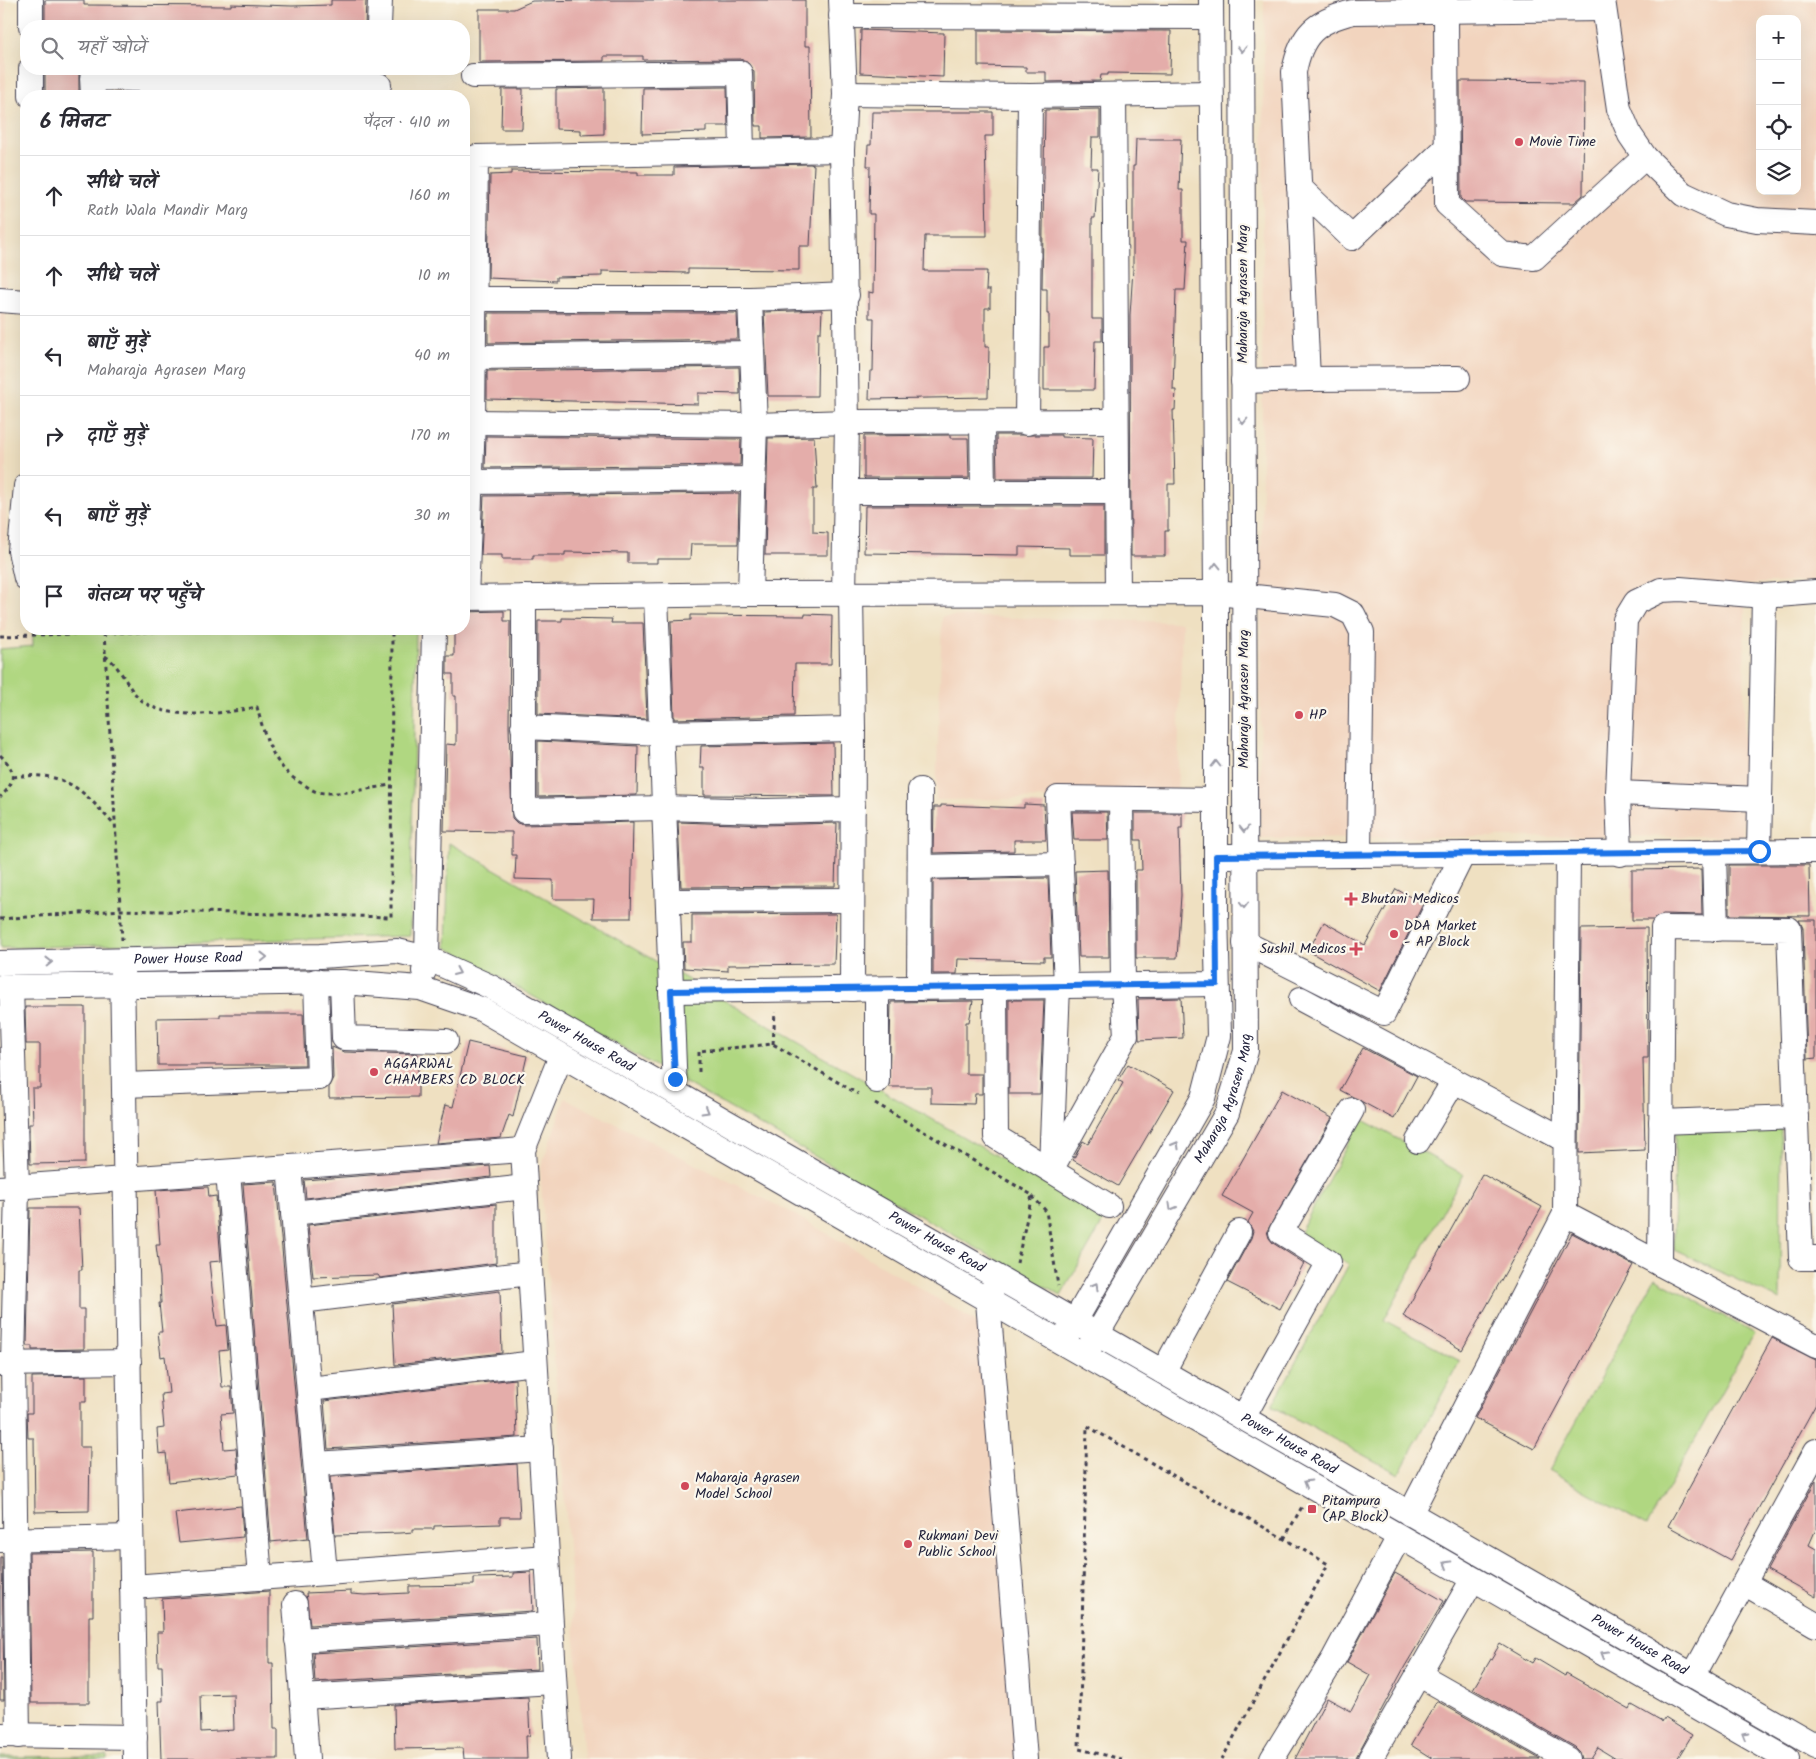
<!DOCTYPE html>
<html lang="hi">
<meta charset="utf-8">
<style>
:root{--surface:#fff;--page:#f7f7f7;--text:#2b2b33;--muted:#7c7c81;--line:#e1e1e2}
body{margin:0;font-family:Kalam,"Playpen Sans Deva",sans-serif;background:var(--page);color:var(--text)}
.controls{position:absolute;right:15px;top:15px;display:grid;overflow:hidden;border-radius:10px;box-shadow:0 5px 20px #0002}
.controls button{width:45px;height:45px;display:grid;place-items:center;padding:0;border:0;border-bottom:1px solid var(--line);background:var(--surface);color:var(--text);font:25px sans-serif}
.stop{position:absolute;width:15px;height:15px;margin:-11px;border:4px solid #1a73e8;border-radius:50%;background:#fff}
.stop.end{background:#1a73e8;border-color:#fff;box-shadow:0 1px 5px #0008}
.list{margin:0;padding:0;list-style:none}
h2{display:flex;justify-content:space-between;align-items:center;height:65px;margin:0;padding:0 20px;font-size:21px}
h2 small{font-size:16px;font-weight:400;color:var(--muted)}
.list li{display:grid;grid-template-columns:32px 1fr auto;gap:15px;align-items:center;box-sizing:border-box;height:80px;padding:0 20px;border-top:1px solid var(--line)}
.list b{display:block;font-size:19px;white-space:nowrap}
.list p{margin:0;font-size:16px;white-space:nowrap;color:var(--muted)}
.list em{font-size:16px;font-style:normal;color:var(--muted)}
.icon{flex:none;width:28px;height:28px;fill:none;stroke:currentColor;stroke-width:2;stroke-linecap:round;stroke-linejoin:round}
.map{position:relative;flex:none;width:1816px;height:1759px;overflow:hidden}
.search{position:absolute;background:var(--surface);box-shadow:0 5px 20px #0002;left:20px;top:20px;width:450px;height:55px;display:flex;align-items:center;gap:12px;box-sizing:border-box;padding:0 18px;border-radius:20px;color:var(--muted);font-size:19px}
.panel{position:absolute;background:var(--surface);box-shadow:0 5px 20px #0002;left:20px;top:90px;width:450px;height:545px;border-radius:20px}
.map>svg:first-child{display:block}
.built{fill:#f2d4be;fill-rule:evenodd}
.green{fill:#b0d781;stroke:#697c5e}
.building{fill:#e4adaa;fill-rule:evenodd}
.lines{fill:none;stroke-linecap:round;stroke-linejoin:round}
.minor-casing{stroke:#413e4f;stroke-width:26}
.path{stroke:#413e4f;stroke-width:3;stroke-dasharray:4 4;stroke-linecap:butt}
.minor{stroke:#fff;stroke-width:24}
.oneway{stroke:#9c9ca7}
.route{stroke:#1a73e8;stroke-width:6}
.poi-dot{fill:#d1495b;stroke:#fbf7ec;stroke-width:2}
.labels{text-anchor:middle;dominant-baseline:central;stroke-width:4.5;stroke-linejoin:round;paint-order:stroke}
.poi-label{font-size:14px;fill:#22223b;stroke:#fbf7ec;text-anchor:start}
.street-label{font-size:14px;fill:#22223b;stroke:#fbf7ec}
</style>
<div class="map">
<svg width="1816" height="1759" viewBox="0 0 1816 1759">
<rect width="100%" height="100%" fill="#fbf7ec"/>
<filter id="ink" filterUnits="userSpaceOnUse"><feTurbulence type="fractalNoise" baseFrequency=".02" numOctaves="2"/><feDisplacementMap in="SourceGraphic" scale="10" xChannelSelector="R" yChannelSelector="G"/><feConvolveMatrix kernelMatrix="1 2 1 2 8 2 1 2 1" color-interpolation-filters="sRGB"/></filter>
<filter id="wash" filterUnits="userSpaceOnUse"><feTurbulence type="fractalNoise" baseFrequency=".0096" numOctaves="4" result="noise"/><feDisplacementMap in="SourceGraphic" scale="20" xChannelSelector="R" yChannelSelector="G"/><feGaussianBlur stdDeviation="1.12" result="paint"/><feColorMatrix in="noise" values="0 0 0 0 0 0 0 0 0 0 0 0 0 0 0 0 0 1.4 0 .05"/><feComposite in="paint" operator="in"/></filter>
<g filter="url(#wash)">
<rect width="100%" height="100%" fill="#efe0c1"/>
<g class="built">
<path d="M0 0H6V631L0 632Z"/>
<path d="M1264 0H1816V581L1745 584 1743 836 1260 838ZM1760 19H1797V191H1760Z"/>
<path d="M942 616 1182 622 1177 805 1058 798 936 800Z"/>
<path d="M565 1098 792 1213 989 1329 1025 1759H584L540 1170Z"/>
</g>
<g class="green">
<path d="M33 629H416L410 936 0 948V649L33 646Z"/>
<path d="M449 843 1105 1218 1061 1296 446 947Z"/>
<path d="M1361 1119 1463 1174 1384 1320 1460 1361 1399 1474 1272 1406 1349 1264 1298 1236Z"/>
<path d="M1781 1122 1780 1300 1674 1250 1675 1130Z"/>
<path d="M1655 1278 1754 1333 1647 1526 1549 1471Z"/>
<path d="M107 1756V1759H0V1757Z"/>
</g>
<g id="blocks">
<g class="building">
<path d="M45 0H84V5L231 6V4L292 6 331 5V0H366L365 26H45Z"/>
<path d="M598 0H805V46H810L811 137 762 138V126H755L754 72 747 61 740 59 643 60V56H604V61L479 62V9H514L532 1Z"/>
<path d="M861 30 944 33 943 77 860 73Z"/>
<path d="M978 30 1171 31 1170 74 1108 73V75H1101L1100 81 1046 82V72H1026V67L978 66Z"/>
<rect x="45" y="69" width="34" height="27"/>
<path d="M1460 81 1584 82 1583 195 1574 203 1465 202 1461 198Z"/>
<path d="M727 87 728 126H706V132L642 134 643 88Z"/>
<path d="M604 88V134L581 135V130L556 129V89Z"/>
<path d="M502 89H523L522 129H501Z"/>
<path d="M1100 109V137H1092L1091 168H1098L1095 218H1092V319H1102V341H1095L1094 390H1044V347H1049V314H1047V289H1042L1045 110Z"/>
<path d="M872 112H993V136H985L987 236H925L924 271H987L986 290H990V308H985V347H989L988 397 869 399 870 371H873L874 318H869V292L873 293 874 214H869L870 166H867L868 145H871Z"/>
<path d="M1136 139H1181L1179 190H1183V240H1188L1185 290H1176L1173 390H1176L1175 410H1173L1175 484H1168V531H1165V556H1131L1130 315 1133 269V166H1135Z"/>
<path d="M810 164 814 165 810 246H799V270L688 269V273L602 271V276L556 277V281L488 278 490 175 511 174V171L638 172V175H674V167Z"/>
<path d="M822 310 821 332H818L817 396H768L764 312Z"/>
<path d="M488 313H737L738 339 488 343Z"/>
<path d="M739 367 740 394 698 393V404L487 399V371Z"/>
<path d="M950 435V438H968L969 478H864V436Z"/>
<path d="M996 435H1061V437L1093 438 1092 478H997Z"/>
<path d="M486 436 741 439 740 465 485 468Z"/>
<path d="M814 437 817 489H813V532L828 533V555H765L768 438Z"/>
<path d="M739 493 738 544H691L690 559H657V563H628V553L565 552V555H533V559H502V555H481L484 496Z"/>
<path d="M865 506H1104V555H1069V548L1019 547V555L864 553Z"/>
<path d="M504 611V621H510L509 727 512 818 517 823 524 825 633 822 631 918H593L594 899H553V880L515 879 516 855H512V832L444 831 446 744 456 745V696H453V674H447V656H454V629H464V612Z"/>
<path d="M805 614 832 615 831 664H795L794 716 674 719 671 621 691 620V615L805 616Z"/>
<path d="M562 618 612 619 611 623H643L647 719 538 714V621H562Z"/>
<path d="M538 741 638 746 637 795 538 797Z"/>
<path d="M833 743 834 796 704 795V768H700L701 746Z"/>
<path d="M1024 804 1044 805 1046 840H1014V851L933 853 934 807H941V805L1024 808Z"/>
<path d="M1072 812H1107L1108 840H1074Z"/>
<path d="M1135 813H1182V828H1179L1181 895 1177 958H1136V870H1142L1141 840H1135Z"/>
<path d="M678 822 764 825 837 823 835 886 681 887Z"/>
<path d="M1729 865H1809L1810 916 1729 915Z"/>
<path d="M1701 869 1702 915 1663 914 1653 920H1632V870Z"/>
<path d="M1108 870 1109 957H1079L1075 871Z"/>
<path d="M1048 878 1051 957H1044V961L958 959 957 974H933V880Z"/>
<path d="M1396 889 1423 904 1380 991 1308 951 1324 922 1365 945Z"/>
<path d="M836 914 834 964 728 965V971L684 968 683 942H692V915Z"/>
<path d="M1799 920H1816V1058L1807 1059 1803 928Z"/>
<path d="M1647 928 1648 1058H1643L1645 1150 1579 1153 1581 929Z"/>
<path d="M1181 998 1183 1038 1139 1040 1138 999Z"/>
<path d="M1009 1000H1044L1040 1094H1009Z"/>
<path d="M973 1001 969 1022H966V1074H982V1094H975L974 1104 931 1103V1087H889L891 1002Z"/>
<path d="M25 1007H85V1163L30 1164 29 1124H33L32 1088H40V1044H26Z"/>
<path d="M220 1014H303L305 1065H158L157 1018 220 1017Z"/>
<path d="M468 1042 527 1056 513 1117 509 1115 501 1138 436 1143 445 1105 453 1107Z"/>
<path d="M332 1047 344 1052 418 1054V1097L329 1098V1086L333 1078Z"/>
<path d="M1363 1048 1417 1076 1394 1119 1340 1090Z"/>
<path d="M1128 1064 1174 1090 1118 1186 1073 1160 1083 1141 1088 1144 1123 1083 1118 1080Z"/>
<path d="M1282 1090 1332 1118 1267 1231 1269 1238 1273 1243 1304 1263 1280 1309 1227 1282 1251 1238 1253 1231 1248 1222 1253 1213 1222 1196Z"/>
<path d="M490 1166 491 1177 306 1198 304 1180Z"/>
<path d="M1482 1174 1542 1207 1462 1350 1403 1316Z"/>
<path d="M276 1182 308 1538 271 1542 243 1184Z"/>
<path d="M208 1187 209 1197 216 1196 221 1261 209 1262 213 1297 217 1326 226 1325 228 1350 219 1351 222 1387H231L233 1413 221 1414 224 1449 236 1448 238 1474 169 1482 166 1453 159 1454 157 1429 164 1428 161 1394 169 1393 165 1356 161 1357 158 1332H162L159 1303H161L160 1277 156 1245H160L156 1190Z"/>
<path d="M496 1204V1263L380 1278 378 1275 313 1277 308 1225Z"/>
<path d="M30 1208H79L82 1270H79V1309H84V1349L32 1350V1346H27Z"/>
<path d="M1572 1233 1633 1265 1534 1449 1475 1418Z"/>
<path d="M500 1291 502 1353 395 1365 392 1304Z"/>
<path d="M1772 1338 1816 1360V1404L1730 1560 1668 1526Z"/>
<path d="M86 1376V1402H80V1447H90L89 1511 35 1512 34 1438H28L27 1413H32V1377Z"/>
<path d="M515 1379 517 1437 328 1449 324 1401Z"/>
<path d="M517 1464 520 1517H500V1524L434 1526V1529H413V1532L401 1533 335 1535 330 1477Z"/>
<path d="M1816 1480V1529L1809 1545 1816 1549V1597L1767 1570Z"/>
<path d="M241 1506 243 1537 179 1543 175 1513Z"/>
<path d="M93 1552V1616H89V1703H31L29 1553Z"/>
<path d="M0 1557H2L4 1700H0Z"/>
<path d="M531 1572 533 1611 310 1625 306 1593 351 1591V1594L365 1595 409 1593V1586L474 1585V1578L513 1577V1573Z"/>
<path d="M1395 1573 1444 1601 1405 1666 1355 1759H1295L1327 1698 1351 1711 1370 1675 1347 1662Z"/>
<path d="M269 1591V1663H273L274 1729H278V1759H161L159 1701H163L162 1666H158L157 1632H163L162 1599ZM233 1694 234 1730 201 1732 200 1695Z"/>
<path d="M537 1639 538 1669 315 1682 313 1653Z"/>
<path d="M1500 1644 1532 1663 1535 1658 1565 1676 1566 1673 1630 1709 1632 1705 1662 1722 1665 1718 1692 1735 1677 1759H1616L1598 1748 1591 1759H1582L1580 1752 1575 1747 1473 1689Z"/>
<path d="M528 1697 530 1736H526L527 1759H464L463 1748 395 1749 394 1705Z"/>
<path d="M1437 1701 1540 1759H1433L1411 1745Z"/>
</g>
</g>
</g>
<g filter="url(#ink)">
<use href="#blocks" fill-opacity="0" stroke="#413e4f" stroke-width="1"/>
<g class="lines">
<defs>
<g id="minor">
<path d="M31 0V26"/>
<path d="M841 0 845 94 842 150 847 422 844 594"/>
<path d="M1603 0 1619 109 1630 135 1645 157 1683 194 1726 214 1757 220 1816 223"/>
<path d="M1446 11 1447 204 1502 254 1534 258 1645 157"/>
<path d="M841 16 1211 17"/>
<path d="M379 26 380 0"/>
<path d="M31 69V96"/>
<path d="M473 76 740 73 742 151"/>
<path d="M845 94 1030 96 1211 93"/>
<path d="M1114 95 1118 593"/>
<path d="M93 96 92 78 379 85"/>
<path d="M1299 187 1352 238 1447 147"/>
<path d="M474 299H750L847 295"/>
<path d="M0 300 26 302"/>
<path d="M474 357 752 353"/>
<path d="M1308 379 1458 378"/>
<path d="M1243 381 1308 379 1294 72C1301 34 1316 21 1353 12L1604 9"/>
<path d="M473 422 755 425 847 422 1116 421"/>
<path d="M982 423 983 492"/>
<path d="M1027 423 1030 96"/>
<path d="M471 482 753 479"/>
<path d="M26 486 20 551 26 578"/>
<path d="M846 492H1117"/>
<path d="M750 594 755 425 750 299"/>
<path d="M851 594 853 729 852 989"/>
<path d="M656 596 675 1092"/>
<path d="M524 597V811L664 808 764 811 853 809"/>
<path d="M464 598 750 594 1216 593 1335 605 1353 614 1362 632 1359 855"/>
<path d="M466 598 473 422 476 157 842 150"/>
<path d="M523 727 661 733 853 729"/>
<path d="M1618 793 1760 799"/>
<path d="M1759 851 1764 596"/>
<path d="M1714 852 1716 929"/>
<path d="M1620 854 1618 793 1625 620 1636 602 1661 590 1680 589 1764 596 1816 592"/>
<path d="M1228 856 1816 851"/>
<path d="M920 867 1061 864"/>
<path d="M668 901 852 900"/>
<path d="M1245 943 1384 1013 1463 854"/>
<path id="s1" d="M0 963 320 956 397 951 427 958 491 987 1816 1746"/>
<path d="M122 968 135 1759"/>
<path d="M424 971 427 958 434 629"/>
<path d="M342 982 344 1038 446 1041"/>
<path d="M1066 986 1058 798 1216 800"/>
<path d="M0 987 342 982 420 988 481 1009 1787 1759"/>
<path d="M11 987 17 1188 13 1363 18 1736"/>
<path d="M995 987 996 1137 1109 1206"/>
<path d="M919 988 920 790"/>
<path d="M671 991 1217 984"/>
<path d="M1301 999 1565 1140"/>
<path d="M877 1081V989"/>
<path d="M124 1085 319 1078 316 981"/>
<path d="M1661 1122 1796 1117"/>
<path d="M1418 1141 1454 1081"/>
<path d="M1051 1166 1058 986"/>
<path d="M289 1167 325 1573"/>
<path d="M1051 1170 1126 1036 1123 985 1121 799"/>
<path d="M228 1172 260 1578"/>
<path d="M0 1188 523 1150"/>
<path d="M293 1213 525 1187"/>
<path d="M1565 1214 1816 1346"/>
<path d="M1660 1264 1663 928 1789 929 1801 1258H1816"/>
<path d="M992 1290 988 1301 1025 1759"/>
<path d="M301 1301 530 1273"/>
<path d="M1067 1335 1203 1098 1219 1036 1216 912V593L1211 0"/>
<path id="s2" d="M1089 1348 1227 1113 1246 1051 1242 0"/>
<path d="M0 1364 129 1362"/>
<path d="M1163 1372 1239 1232"/>
<path d="M309 1389 535 1363"/>
<path d="M1243 1418 1329 1262 1281 1232 1352 1110"/>
<path d="M316 1464 541 1449"/>
<path d="M1410 1514 1565 1214 1568 853"/>
<path d="M0 1540 131 1537"/>
<path d="M1744 1583 1816 1625"/>
<path d="M132 1587 547 1557"/>
<path d="M295 1604 307 1759"/>
<path d="M297 1640 550 1624"/>
<path d="M1418 1674 1568 1759"/>
<path d="M1693 1676 1816 1451"/>
<path d="M302 1697 554 1682"/>
<path d="M0 1735 135 1737"/>
<path d="M559 1759 523 1150 561 1056"/>
<path d="M1272 1759 1334 1658 1399 1537"/>
<path d="M1370 1759 1473 1579"/>
</g>
</defs>
<use href="#minor" class="minor-casing"/>
<g class="path">
<path d="M104 633 122 940"/>
<path d="M0 636 247 629"/>
<path d="M105 656C120 665 125 684 138 697 162 723 227 713 257 707 265 738 274 769 303 784 308 787 313 791 317 792 337 796 371 788 391 785"/>
<path d="M0 755C16 770 17 782 0 797"/>
<path d="M13 777C66 770 82 789 115 826"/>
<path d="M0 919 121 910 391 917 392 629"/>
<path d="M773 1044 775 1012"/>
<path d="M699 1072V1051L773 1044 858 1094"/>
<path d="M875 1103 1032 1195 1017 1263"/>
<path d="M1032 1196 1046 1211 1058 1286"/>
<path d="M1284 1539 1303 1505"/>
<path d="M1122 1759 1079 1749 1087 1426 1328 1564 1222 1759"/>
</g>
<use href="#minor" class="minor"/>
</g>
<defs><path id="oneway-chevron" d="M-2-3.5L2.5 0L-2 3.5" fill="none" stroke-width="1.6" stroke-linecap="round" stroke-linejoin="round" transform="scale(1.25)"/></defs>
<g class="oneway">
<use href="#oneway-chevron" transform="translate(1242 49) rotate(90)"/>
<use href="#oneway-chevron" transform="translate(1243 421) rotate(90)"/>
<use href="#oneway-chevron" transform="translate(1216 566) rotate(-91)"/>
<use href="#oneway-chevron" transform="translate(1216 764) rotate(-90)"/>
<use href="#oneway-chevron" transform="translate(1244 829) rotate(90)"/>
<use href="#oneway-chevron" transform="translate(1244 905) rotate(90)"/>
<use href="#oneway-chevron" transform="translate(264 957) rotate(-1)"/>
<use href="#oneway-chevron" transform="translate(49 962) rotate(-1)"/>
<use href="#oneway-chevron" transform="translate(457 972) rotate(24)"/>
<use href="#oneway-chevron" transform="translate(706 1111) rotate(30)"/>
<use href="#oneway-chevron" transform="translate(1176 1145) rotate(-60)"/>
<use href="#oneway-chevron" transform="translate(1172 1207) rotate(120)"/>
<use href="#oneway-chevron" transform="translate(1095 1286) rotate(-60)"/>
<use href="#oneway-chevron" transform="translate(1307 1483) rotate(-150)"/>
<use href="#oneway-chevron" transform="translate(1447 1564) rotate(-150)"/>
<use href="#oneway-chevron" transform="translate(1604 1654) rotate(-150)"/>
<use href="#oneway-chevron" transform="translate(1745 1735) rotate(-150)"/>
</g>
</g>
<g class="lines" filter="url(#ink)">
<path class="route" d="M675 1079 671 991 1217 984 1216 856 1759 851"/>
</g>
<g class="poi-dot">
<circle cx="1519" cy="142" r="5"/>
<circle cx="1299" cy="715" r="5"/>
<path d="M1348.5 891.5h5v5h5v5h-5v5h-5v-5h-5v-5h5z"/>
<circle cx="1394" cy="934" r="5"/>
<path d="M1353.5 941.5h5v5h5v5h-5v5h-5v-5h-5v-5h5z"/>
<circle cx="374" cy="1072" r="5"/>
<circle cx="685" cy="1486" r="5"/>
<rect x="1307" y="1504" width="10" height="10" rx="2.5"/>
<circle cx="908" cy="1544" r="5"/>
</g>
<g class="labels">
<g class="poi-label">
<text x="1529" y="142">Movie Time</text>
<text x="1309" y="715">HP</text>
<text x="1361" y="899">Bhutani Medicos</text>
<text x="1404" y="926">DDA Market<tspan x="1404" dy="16">- AP Block</tspan></text>
<text x="1346" y="949" text-anchor="end">Sushil Medicos</text>
<text x="384" y="1064">AGGARWAL<tspan x="384" dy="16">CHAMBERS CD BLOCK</tspan></text>
<text x="695" y="1478">Maharaja Agrasen<tspan x="695" dy="16">Model School</tspan></text>
<text x="1322" y="1501">Pitampura<tspan x="1322" dy="16">(AP Block)</tspan></text>
<text x="918" y="1536">Rukmani Devi<tspan x="918" dy="16">Public School</tspan></text>
</g>
<g class="street-label">
<text transform="translate(1243 294) rotate(-90)">Maharaja Agrasen Marg</text>
<text transform="translate(1244 699) rotate(-90)">Maharaja Agrasen Marg</text>
<text stroke="none"><textPath href="#s1" startOffset="188">Power House Road</textPath></text>
<text stroke="none"><textPath href="#s1" startOffset="608">Power House Road</textPath></text>
<text stroke="none"><textPath href="#s2" startOffset="285">Maharaja Agrasen Marg</textPath></text>
<text stroke="none"><textPath href="#s1" startOffset="1012">Power House Road</textPath></text>
<text stroke="none"><textPath href="#s1" startOffset="1418">Power House Road</textPath></text>
<text stroke="none"><textPath href="#s1" startOffset="1822">Power House Road</textPath></text>
</g>
</g>
</svg>
<div class="controls">
<button>+</button>
<button>−</button>
<button><svg class="icon" aria-label="locate" viewBox="0 0 24 24"><circle cx="12" cy="12" r="6"/><path d="M12 2v4M12 18v4M2 12h4M18 12h4"/></svg></button>
<button><svg class="icon" aria-label="layers" viewBox="0 0 24 24"><path d="M12 4l9 5-9 5-9-5zM3 14l9 5 9-5"/></svg></button>
</div>
<div class="stop" style="left:1759px;top:851px"></div>
<div class="stop end" style="left:675px;top:1079px"></div>
<div class="search"><svg class="icon" aria-label="search" viewBox="0 0 24 24"><circle cx="10" cy="10" r="6"/><path d="M15 15l6 6"/></svg>यहाँ खोजें</div>
<section class="panel">
<h2>6 मिनट<small>पैदल · 410 m</small></h2>
<ul class="list">
<li><svg class="icon" aria-label="ahead" viewBox="0 0 24 24"><path d="M12 20V5M6 11l6-6 6 6"/></svg><div><b>सीधे चलें</b><p>Rath Wala Mandir Marg</p></div><em>160 m</em></li>
<li><svg class="icon" aria-label="ahead" viewBox="0 0 24 24"><path d="M12 20V5M6 11l6-6 6 6"/></svg><div><b>सीधे चलें</b></div><em>10 m</em></li>
<li><svg class="icon" aria-label="left" viewBox="0 0 24 24"><path d="M17 20v-9H6M10 6l-5 5 5 5"/></svg><div><b>बाएँ मुड़ें</b><p>Maharaja Agrasen Marg</p></div><em>40 m</em></li>
<li><svg class="icon" aria-label="right" viewBox="0 0 24 24"><path d="M7 20v-9h11M14 6l5 5-5 5"/></svg><div><b>दाएँ मुड़ें</b></div><em>170 m</em></li>
<li><svg class="icon" aria-label="left" viewBox="0 0 24 24"><path d="M17 20v-9H6M10 6l-5 5 5 5"/></svg><div><b>बाएँ मुड़ें</b></div><em>30 m</em></li>
<li><svg class="icon" aria-label="arrive" viewBox="0 0 24 24"><path d="M6 21V4h12l-3 4 3 4H6"/></svg><div><b>गंतव्य पर पहुँचे</b></div></li>
</ul>
</section>
</div>
